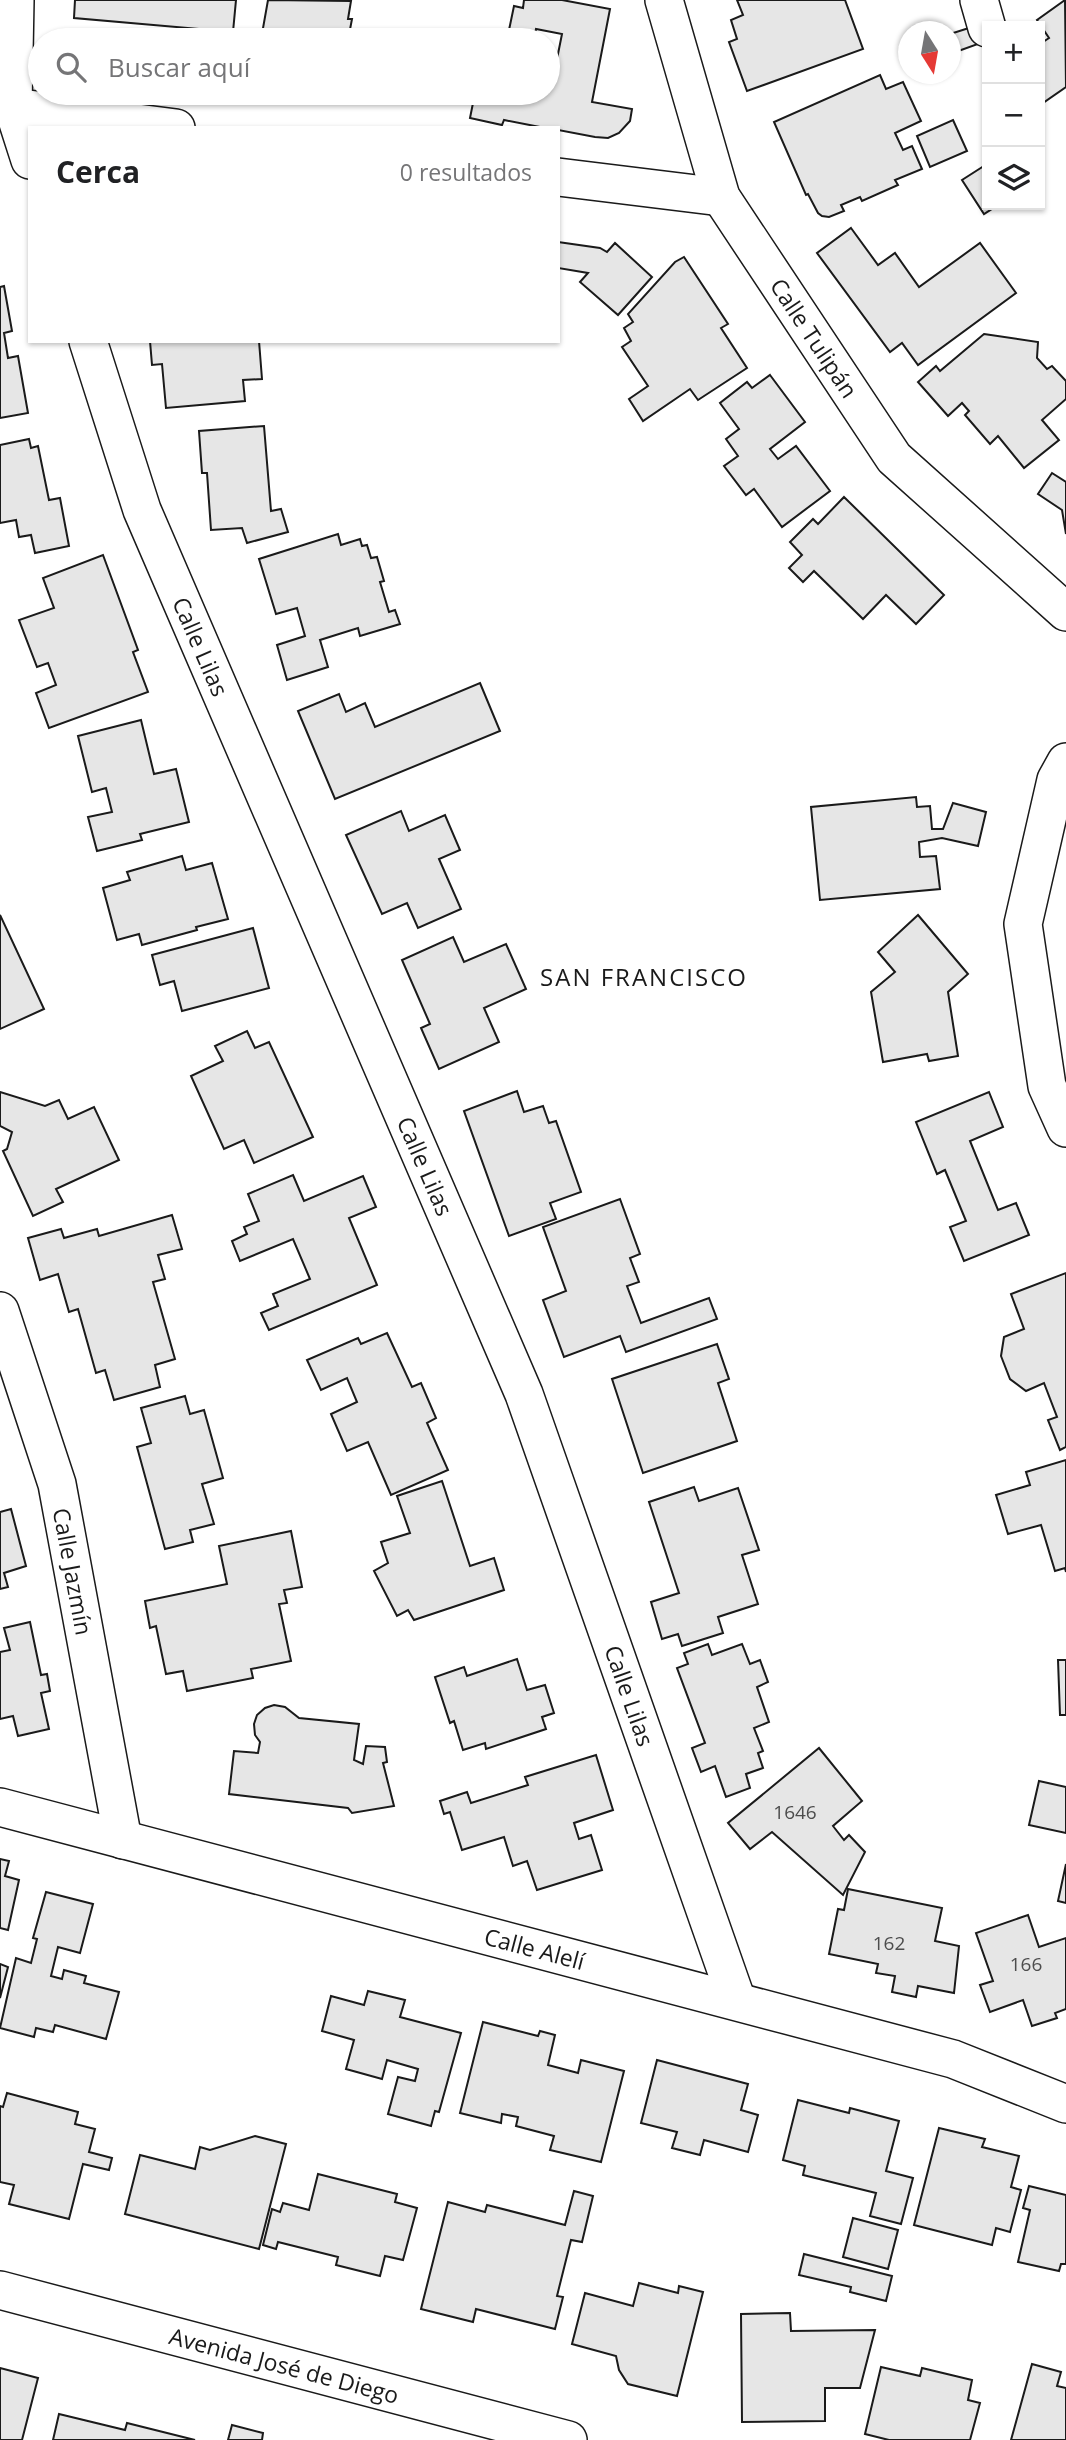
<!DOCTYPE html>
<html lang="es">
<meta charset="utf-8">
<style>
:root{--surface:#fff;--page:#f6f6f6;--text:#202124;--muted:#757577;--line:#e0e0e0}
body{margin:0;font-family:"Open Sans",sans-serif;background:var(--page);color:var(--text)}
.controls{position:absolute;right:21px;top:21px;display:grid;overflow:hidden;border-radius:0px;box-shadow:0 2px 5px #0004}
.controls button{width:63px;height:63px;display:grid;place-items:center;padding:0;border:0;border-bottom:2px solid var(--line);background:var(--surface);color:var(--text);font:35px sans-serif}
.compass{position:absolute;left:898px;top:21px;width:63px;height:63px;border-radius:50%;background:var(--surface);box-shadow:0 2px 5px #0004;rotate:169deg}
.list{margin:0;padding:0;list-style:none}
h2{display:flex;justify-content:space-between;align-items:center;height:91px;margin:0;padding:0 28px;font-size:30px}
h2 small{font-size:23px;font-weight:400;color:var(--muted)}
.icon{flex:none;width:38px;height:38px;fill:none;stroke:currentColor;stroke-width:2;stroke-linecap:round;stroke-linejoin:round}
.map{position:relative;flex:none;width:1066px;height:2440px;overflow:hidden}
.search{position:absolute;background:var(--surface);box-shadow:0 2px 5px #0004;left:28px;top:28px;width:532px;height:77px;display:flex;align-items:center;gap:18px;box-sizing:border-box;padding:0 24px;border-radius:38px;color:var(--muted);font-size:26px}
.panel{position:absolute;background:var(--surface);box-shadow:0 2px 5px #0004;left:28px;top:126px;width:532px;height:217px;border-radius:0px}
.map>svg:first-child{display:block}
.building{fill:#e6e6e6;stroke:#1a1a1a;stroke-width:2}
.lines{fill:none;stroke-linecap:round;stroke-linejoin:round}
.minor-casing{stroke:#1a1a1a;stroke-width:40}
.minor{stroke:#fff;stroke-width:37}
.labels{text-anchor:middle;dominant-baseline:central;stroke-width:5;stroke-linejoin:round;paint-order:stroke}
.number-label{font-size:19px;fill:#4d4d4d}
.street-label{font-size:23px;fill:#1a1a1a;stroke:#fff}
.neighbourhood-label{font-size:24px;letter-spacing:2px;fill:#1a1a1a;stroke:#fff}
</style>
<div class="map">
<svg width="1066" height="2440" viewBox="0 0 1066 2440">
<rect width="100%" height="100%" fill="#fff"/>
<g class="building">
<path d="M75 0H236L233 32 74 18Z"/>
<path d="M268 0 351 1 348 19H352L348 40H244L246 32 262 34Z"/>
<path d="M524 0H562L610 9 592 102 632 109 630 121 619 133 608 138 595 137 558 130V128H545L504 120 502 125 470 118 475 93H548V67L555 69 562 34 536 29 535 34 509 30 514 6 523 8Z"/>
<path d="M737 0H845L863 49 747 91 729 42 737 39 731 20 743 15Z"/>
<path d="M1065 0 1066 87 1040 105V44L1049 38 1037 20Z"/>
<path d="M972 27 978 44 950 54V34Z"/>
<path d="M880 75 886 89 903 82 921 121 895 133 903 150 912 146 922 169 895 180 898 185 862 201 860 197 841 205 844 211 829 217 822 216 818 213 808 194 806 195 774 122Z"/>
<path d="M953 120 967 151 930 167 917 136Z"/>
<path d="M987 164V205H998L984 214 962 180Z"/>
<path d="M851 228 878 265 895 253 919 287 980 243 1016 293 918 365 902 343 890 352 817 253Z"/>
<path d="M558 242 600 248 607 252 615 243 652 277 618 315 580 282 588 273 558 268Z"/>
<path d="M684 257 728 324 721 328 747 368 698 400 690 389 643 421 629 399 648 386 622 347 631 341 624 328 633 322 628 314 675 262Z"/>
<path d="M4 286 12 331 4 333 8 358 18 356 28 413 0 418V287Z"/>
<path d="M984 334 1038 342 1037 358 1047 369 1052 366 1066 381V399L1042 420 1059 440 1024 468 998 436 990 444 965 415 969 411 962 403 948 416 918 382 936 366 940 371Z"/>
<path d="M150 341H259L262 379 243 380 245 401 166 408 162 364 152 365Z"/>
<path d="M770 375 805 422 770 449 778 459 796 446 830 491 782 527 754 489 746 495 724 466 738 456 726 439 739 429 720 403 747 382 752 388Z"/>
<path d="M264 426 271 511 281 509 288 532 247 543 242 528 211 530 207 473H202L199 431Z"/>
<path d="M29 439 31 448 38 446 49 500 60 498 69 546 35 553 31 535 19 537 16 520 0 523V445Z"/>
<path d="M1052 473 1066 482V534L1062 510 1038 494Z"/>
<path d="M844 497 944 595 916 624 886 595 863 619 814 571 803 582 789 568 802 555 790 542 813 519 818 524Z"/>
<path d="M338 534 341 545 360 539 362 546 367 545 371 558 377 557 384 581 380 582 389 612 395 610 400 624 360 636 358 628 320 640 328 667 287 680 277 645 305 636 297 608 276 614 259 559Z"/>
<path d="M103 555 138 650 133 652 148 692 49 728 36 693 56 685 48 663 37 667 19 620 54 608 43 578Z"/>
<path d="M480 683 500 731 335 799 298 711 339 694 346 712 365 703 375 727Z"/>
<path d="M141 720 154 774 176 769 189 822 140 834 142 840 97 851 88 817 112 812 106 788 92 792 78 736Z"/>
<path d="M916 797 917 807 930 806 932 829H943L953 803 986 812 978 846 942 838 919 842 920 857 936 856 940 889 820 900 811 807Z"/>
<path d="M401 811 409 831 445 815 460 850 439 859 461 909 418 928 407 903 382 914 346 835Z"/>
<path d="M182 856 186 870 212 863 228 919 196 927 197 930 142 945 139 934 117 940 103 888 130 880 127 872Z"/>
<path d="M0 915 44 1009 0 1029Z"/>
<path d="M918 915 968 974 948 992 958 1056 929 1061 927 1054 883 1062 871 992 895 972 878 952Z"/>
<path d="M253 928 269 988 182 1011 174 981 160 985 152 955Z"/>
<path d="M453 937 464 962 506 944 526 989 484 1008 499 1042 439 1069 421 1028 430 1024 402 960Z"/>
<path d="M247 1031 255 1048 269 1042 313 1137 254 1163 244 1140 224 1149 191 1076 223 1061 215 1046Z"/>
<path d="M517 1091 524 1112 543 1106 549 1123 556 1121 581 1192 550 1203 556 1219 509 1236 464 1111Z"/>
<path d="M0 1092 45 1106 59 1100 68 1119 94 1107 119 1160 56 1189 63 1202 33 1216 3 1151 7 1149 12 1132 0 1126Z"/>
<path d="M989 1092 1003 1127 970 1141 998 1210 1016 1203 1029 1235 964 1261 950 1227 966 1221 945 1170 937 1174 916 1122Z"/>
<path d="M293 1175 304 1201 363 1176 376 1207 349 1218 377 1285 269 1330 261 1313 278 1306 273 1294 310 1279 293 1239 240 1261 232 1241 247 1234 244 1227 259 1221 248 1194Z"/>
<path d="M620 1199 640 1254 630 1258 639 1282 627 1286 641 1323 709 1298 717 1319 626 1352 620 1336 564 1357 543 1300 566 1291 543 1227Z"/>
<path d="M172 1215 182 1249 158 1255 165 1279 153 1282 175 1359 155 1365 160 1387 114 1400 105 1370 96 1373 78 1309 69 1312 58 1274 40 1280 28 1238 61 1229 64 1238 97 1229 99 1236Z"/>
<path d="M1066 1273V1447L1060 1450 1048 1420 1057 1417 1044 1383 1026 1391 1010 1379 1001 1356 1004 1337 1024 1329 1011 1294Z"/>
<path d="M387 1333 412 1387 421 1383 436 1418 427 1423 448 1470 391 1495 368 1442 347 1451 331 1414 357 1402 347 1378 321 1390 307 1360 358 1338 361 1344Z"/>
<path d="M717 1344 729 1379 718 1383 737 1441 643 1473 612 1379Z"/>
<path d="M185 1396 190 1414 204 1410 223 1478 202 1484 214 1524 190 1530 193 1542 165 1549 137 1447 151 1443 141 1408Z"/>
<path d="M1066 1460V1572L1065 1568 1055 1571 1041 1525 1008 1534 996 1495 1030 1485 1026 1472Z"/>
<path d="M442 1481 470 1566 494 1558 504 1590 414 1620 408 1610 397 1616 374 1571 388 1563 381 1542 410 1533 397 1496Z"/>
<path d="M694 1487 699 1501 738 1488 759 1550 742 1555 758 1604 718 1617 723 1633 682 1646 678 1634 662 1639 651 1602 679 1593 649 1502Z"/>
<path d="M11 1509 26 1566 4 1573 8 1587 0 1589V1512Z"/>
<path d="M291 1531 302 1587 284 1590 287 1603 279 1604 291 1661 251 1669 253 1678 187 1691 183 1671 166 1674 156 1626 150 1628 145 1601 227 1584 219 1546Z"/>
<path d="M30 1622 41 1675 47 1674 50 1691 41 1693 49 1729 18 1736 13 1716 0 1719V1652L10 1650 4 1628Z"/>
<path d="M708 1644 712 1655 742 1644 750 1664 760 1660 768 1682 757 1687 769 1722 754 1728 763 1751 758 1753 763 1768 746 1774 750 1788 726 1797 715 1766 701 1772 692 1748 705 1743 677 1668 688 1664 684 1653Z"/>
<path d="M517 1659 527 1690 545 1685 554 1713 542 1717 546 1729 486 1749 485 1743 463 1750 454 1721 450 1723 435 1677 464 1667 467 1676Z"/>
<path d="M1058 1660H1066V1715H1060Z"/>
<path d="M274 1705 285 1707 299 1718 359 1724 354 1760 363 1764 366 1746 385 1747 387 1762 383 1763 394 1806 352 1813 348 1808 229 1794 234 1751 258 1753 260 1742 255 1735 254 1724 257 1715 265 1708Z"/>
<path d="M819 1748 862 1801 833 1826 844 1840 849 1835 865 1852 843 1895 772 1832 750 1849 728 1823Z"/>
<path d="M596 1755 613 1810 574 1823 579 1839 591 1835 602 1870 537 1890 527 1861 513 1866 504 1837 462 1850 450 1812 444 1814 440 1801 467 1792 471 1803 528 1785 525 1777Z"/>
<path d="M1039 1781 1066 1787V1833L1029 1825Z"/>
<path d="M0 1859 9 1861 5 1876 19 1880 8 1930 0 1928Z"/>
<path d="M1066 1864V1903L1058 1901Z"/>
<path d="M848 1889 942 1908 935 1941 959 1946 954 1993 918 1986 916 1997 892 1992 895 1976 876 1973 878 1964 829 1954 838 1909 844 1910Z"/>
<path d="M46 1892 93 1904 80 1953 58 1947 51 1976 62 1979 64 1970 86 1976 84 1983 119 1992 106 2039 55 2025 53 2032 36 2028 34 2037 0 2028 16 1958 31 1963 37 1939 33 1938Z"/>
<path d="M1028 1915 1039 1947 1066 1938V2009L1055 2013 1057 2018 1032 2026 1023 2000 990 2012 980 1985 993 1981 976 1933Z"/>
<path d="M0 1964 8 1967 0 1998Z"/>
<path d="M368 1991 405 2000 400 2017 461 2033 439 2112 435 2111 431 2126 388 2114 398 2077 415 2081 418 2069 387 2060 382 2079 346 2069 354 2040 322 2031 331 1996 364 2005Z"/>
<path d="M483 2022 538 2036 540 2031 555 2035 548 2065 578 2073 581 2060 624 2071 601 2162 550 2150 554 2136 516 2126 518 2117 502 2114 501 2123 460 2113Z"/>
<path d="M657 2060 748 2084 741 2110 758 2115 748 2152 704 2140 700 2155 672 2148 677 2132 641 2123Z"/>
<path d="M7 2093 78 2112 75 2124 95 2129 89 2152 112 2158 109 2170 83 2164 69 2219 9 2204 14 2185 0 2182V2106L3 2107Z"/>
<path d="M798 2100 849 2113 850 2108 899 2121 886 2171 913 2178 901 2224 870 2216 876 2193 803 2175 805 2166 783 2160Z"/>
<path d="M939 2128 985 2139 982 2147 1019 2156 1011 2187 1021 2190 1010 2232 996 2228 992 2245 914 2225Z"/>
<path d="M255 2136 286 2144 259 2249 125 2214 140 2155 195 2169 200 2147 210 2150Z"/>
<path d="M318 2174 397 2194 395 2202 417 2208 403 2260 385 2256 380 2276 336 2265 338 2257 278 2242 276 2249 263 2245 272 2209 280 2212 283 2203 309 2210Z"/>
<path d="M1029 2186 1066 2195V2264H1061L1059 2271 1018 2262 1030 2210 1023 2208Z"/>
<path d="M574 2191 593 2196 582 2242 571 2240 557 2296 563 2297 555 2329 476 2309 473 2322 421 2309 448 2202 485 2212 487 2205 565 2225Z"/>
<path d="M853 2218 898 2230 888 2269 843 2257Z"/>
<path d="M804 2254 892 2276 886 2301 850 2292 851 2287 799 2275Z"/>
<path d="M639 2283 678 2293 679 2286 703 2292 677 2396 628 2384 619 2370 616 2356 572 2344 585 2293 633 2306Z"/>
<path d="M790 2313 791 2331 875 2330 860 2388H825V2421L742 2422 741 2314Z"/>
<path d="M1032 2364 1061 2372 1057 2386 1066 2388V2440H1011Z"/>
<path d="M881 2367 920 2376 922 2368 972 2380 968 2400 980 2403 970 2440H889L865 2434Z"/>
<path d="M0 2368 38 2378 22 2440H0Z"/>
<path d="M59 2414 125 2430 127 2423 195 2440H53Z"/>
<path d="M232 2425 263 2433 262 2440H228Z"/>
</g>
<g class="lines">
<defs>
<g id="minor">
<path d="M15 0 13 107 30 160"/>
<path id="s1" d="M664 0 721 197 894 458 1066 612"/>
<path d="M979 0 987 28"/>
<path d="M0 108 13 107 176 128"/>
<path d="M558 177 721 197"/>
<path id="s2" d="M88 341 142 510 524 1394 737 2001"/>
<path d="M1066 762 1056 780 1023 924 1047 1086 1066 1128"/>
<path id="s3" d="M0 1311 57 1484 123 1840"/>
<path id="s4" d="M0 1807 953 2059 1066 2104"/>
<path id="s5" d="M0 2290 568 2440"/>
</g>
</defs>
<use href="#minor" class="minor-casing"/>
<use href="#minor" class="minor"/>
</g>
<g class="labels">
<g class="number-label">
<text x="795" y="1812">1646</text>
<text x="889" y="1943">162</text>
<text x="1026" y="1964">166</text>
</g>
<g class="street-label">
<text stroke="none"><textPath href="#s1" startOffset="374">Calle Tulipán</textPath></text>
<text stroke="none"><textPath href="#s2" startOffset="326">Calle Lilas</textPath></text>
<text stroke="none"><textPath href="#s2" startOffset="892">Calle Lilas</textPath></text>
<text stroke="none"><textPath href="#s3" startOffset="271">Calle Jazmín</textPath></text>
<text stroke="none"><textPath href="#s2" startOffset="1460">Calle Lilas</textPath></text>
<text stroke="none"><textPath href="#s4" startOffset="553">Calle Alelí</textPath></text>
<text stroke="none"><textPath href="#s5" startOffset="294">Avenida José de Diego</textPath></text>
</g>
<g class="neighbourhood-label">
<text x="644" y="976">SAN FRANCISCO</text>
</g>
</g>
</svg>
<div class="controls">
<button>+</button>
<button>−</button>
<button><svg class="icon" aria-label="layers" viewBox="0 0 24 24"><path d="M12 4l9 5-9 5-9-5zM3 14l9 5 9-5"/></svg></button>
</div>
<svg class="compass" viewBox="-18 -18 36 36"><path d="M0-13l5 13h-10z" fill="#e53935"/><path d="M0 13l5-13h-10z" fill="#757577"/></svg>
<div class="search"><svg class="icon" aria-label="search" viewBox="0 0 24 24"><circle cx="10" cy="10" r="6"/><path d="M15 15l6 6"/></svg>Buscar aquí</div>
<section class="panel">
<h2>Cerca<small>0 resultados</small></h2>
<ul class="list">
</ul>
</section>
</div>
